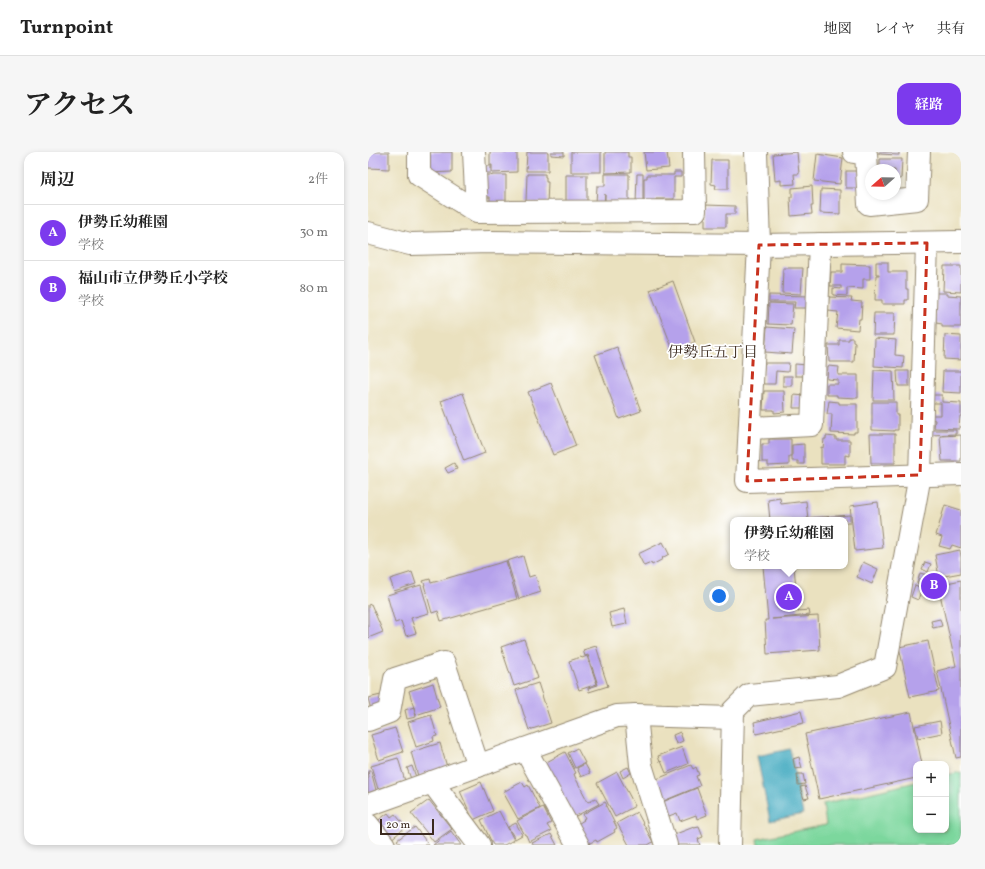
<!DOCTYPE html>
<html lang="ja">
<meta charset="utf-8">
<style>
:root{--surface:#fff;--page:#f6f6f6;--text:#222;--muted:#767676;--line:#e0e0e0;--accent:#7c3aed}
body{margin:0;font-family:Vollkorn,"Noto Serif JP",serif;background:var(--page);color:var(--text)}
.controls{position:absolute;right:12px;bottom:12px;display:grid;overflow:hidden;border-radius:8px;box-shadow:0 2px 6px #0003}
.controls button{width:36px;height:36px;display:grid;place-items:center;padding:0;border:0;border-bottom:1px solid var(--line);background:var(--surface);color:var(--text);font:20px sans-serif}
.compass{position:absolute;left:497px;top:12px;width:36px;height:36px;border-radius:50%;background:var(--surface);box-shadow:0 2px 6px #0003;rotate:250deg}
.scale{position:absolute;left:12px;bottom:10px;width:54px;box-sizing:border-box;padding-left:4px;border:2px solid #3b2a1e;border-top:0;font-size:11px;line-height:14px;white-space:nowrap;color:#3b2a1e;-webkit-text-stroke:3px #fff;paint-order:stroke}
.you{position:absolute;left:351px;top:444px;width:14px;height:14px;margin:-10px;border:3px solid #fff;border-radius:50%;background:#1a73e8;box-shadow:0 0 0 6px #1a73e833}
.badge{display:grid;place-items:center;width:26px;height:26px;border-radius:50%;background:var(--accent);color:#fff;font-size:13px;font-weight:700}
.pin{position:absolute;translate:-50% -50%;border:2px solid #fff;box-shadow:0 1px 4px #0006}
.popup{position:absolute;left:362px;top:365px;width:118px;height:52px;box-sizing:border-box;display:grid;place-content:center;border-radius:8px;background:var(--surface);filter:drop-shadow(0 1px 3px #0005);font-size:13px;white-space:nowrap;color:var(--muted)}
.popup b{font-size:15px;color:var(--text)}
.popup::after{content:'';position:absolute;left:50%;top:100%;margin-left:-8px;border:8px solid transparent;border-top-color:var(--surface)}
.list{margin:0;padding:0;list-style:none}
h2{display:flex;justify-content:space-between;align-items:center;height:52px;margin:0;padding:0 16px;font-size:17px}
h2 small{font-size:13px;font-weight:400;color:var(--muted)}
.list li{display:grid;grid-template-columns:26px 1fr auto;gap:12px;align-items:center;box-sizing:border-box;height:56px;padding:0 16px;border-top:1px solid var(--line)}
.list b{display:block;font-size:15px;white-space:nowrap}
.list p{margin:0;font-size:13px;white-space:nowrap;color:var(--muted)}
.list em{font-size:13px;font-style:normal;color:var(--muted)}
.map{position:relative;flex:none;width:593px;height:693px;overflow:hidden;border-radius:12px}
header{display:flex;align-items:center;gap:24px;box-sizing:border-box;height:56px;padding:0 20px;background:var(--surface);border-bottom:1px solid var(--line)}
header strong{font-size:19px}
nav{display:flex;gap:22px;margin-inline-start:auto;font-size:14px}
.intro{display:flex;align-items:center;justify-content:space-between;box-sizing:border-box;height:96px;padding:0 24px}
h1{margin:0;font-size:28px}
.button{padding:10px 18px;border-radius:12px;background:var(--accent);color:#fff;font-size:14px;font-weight:700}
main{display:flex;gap:24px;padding:0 24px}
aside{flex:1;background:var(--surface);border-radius:12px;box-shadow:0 2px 6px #0003}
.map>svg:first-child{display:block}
.green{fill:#7cd79d;stroke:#5c805e}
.water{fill:#3fa9bf;stroke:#3d6a6e}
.building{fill:#b5a1eb}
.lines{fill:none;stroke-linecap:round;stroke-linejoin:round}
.minor-casing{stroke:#92866e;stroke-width:24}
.minor{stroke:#fff;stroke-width:22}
.marked{fill:none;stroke:#c8321e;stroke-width:3;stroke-dasharray:8 5;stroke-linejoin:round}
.labels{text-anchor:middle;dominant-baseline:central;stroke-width:3.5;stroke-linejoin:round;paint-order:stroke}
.neighbourhood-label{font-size:15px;fill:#3b2a1e;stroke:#fff}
</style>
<header>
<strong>Turnpoint</strong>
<nav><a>地図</a><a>レイヤ</a><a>共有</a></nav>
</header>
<div class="intro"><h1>アクセス</h1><a class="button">経路</a></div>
<main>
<aside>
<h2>周辺<small>2件</small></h2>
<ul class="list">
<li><span class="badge">A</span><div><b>伊勢丘幼稚園</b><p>学校</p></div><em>30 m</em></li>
<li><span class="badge">B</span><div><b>福山市立伊勢丘小学校</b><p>学校</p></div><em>80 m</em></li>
</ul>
</aside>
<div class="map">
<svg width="593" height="693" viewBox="0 0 593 693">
<rect width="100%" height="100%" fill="#fff"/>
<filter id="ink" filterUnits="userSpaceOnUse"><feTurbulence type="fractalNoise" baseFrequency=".025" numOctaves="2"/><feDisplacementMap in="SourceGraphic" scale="8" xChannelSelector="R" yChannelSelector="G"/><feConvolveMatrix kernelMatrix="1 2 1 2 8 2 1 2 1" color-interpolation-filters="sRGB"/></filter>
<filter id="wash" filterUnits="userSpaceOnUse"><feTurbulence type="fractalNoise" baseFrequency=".012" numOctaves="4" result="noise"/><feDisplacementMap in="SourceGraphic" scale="16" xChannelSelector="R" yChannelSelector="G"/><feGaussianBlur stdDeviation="0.9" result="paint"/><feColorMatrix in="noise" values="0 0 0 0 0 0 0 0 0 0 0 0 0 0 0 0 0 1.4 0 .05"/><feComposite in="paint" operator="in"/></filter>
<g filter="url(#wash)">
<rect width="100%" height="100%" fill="#eae1bf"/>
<path class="green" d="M593 620V693H390L389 687 458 673 455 652 548 630V678H578V623Z"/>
<path class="water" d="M422 597 435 662 402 669 389 604Z"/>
<g id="blocks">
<g class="building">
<path d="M0 0H21V17L0 16Z"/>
<path d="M60 0H84V20L60 21Z"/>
<path d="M122 0H149V20L124 21V13H123V21H115L114 14H122Z"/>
<path d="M159 0H180V19H158Z"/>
<path d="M183 0H196V4L183 3Z"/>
<rect x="203" y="0" width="30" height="20"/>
<path d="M237 0H260V5H263V20L237 21Z"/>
<path d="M276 0H299L301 16 278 18Z"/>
<path d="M429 0 431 22H426L427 32 413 33V28L407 29 405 2Z"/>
<path d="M511 0H531V3L511 2Z"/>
<path d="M449 2 475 6 472 32 446 29Z"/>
<path d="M512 7H534L533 27H530V35H527V18H512Z"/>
<path d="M344 8H360V37H347L348 33 343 32Z"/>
<rect x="478" y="19" width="13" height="17"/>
<path d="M306 20H313V25H306V47H288L289 52H276V26H279V23H306Z"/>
<path d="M159 22H177V25H178V30H180L179 52 158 50Z"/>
<path d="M237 22H261V52L237 49V42L236 51H228L229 34H237Z"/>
<path d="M269 22H275V52H268Z"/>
<path d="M118 23H123L124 24V23H138V51H122V45H118Z"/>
<rect x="198" y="23" width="21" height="29"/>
<path d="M444 34 445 54H443L444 62 423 64 422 45H424V36Z"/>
<path d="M453 37 472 38V62L452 61Z"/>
<path d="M337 53 367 54V62H358V75H337Z"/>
<path d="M508 110H520V120H538V137H540V148H537V152H514V148H507L508 123H511V122H508Z"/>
<path d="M474 112 502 113V127H495V137L479 136V144L465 143V136L473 137V134H462L463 120H474Z"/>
<path d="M576 114H593V140L575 139Z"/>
<path d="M415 116H435L433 142 414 141Z"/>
<path d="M305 129 327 190 305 198 282 138Z"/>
<path d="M567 141H579V143L593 144V175H574V172L568 171Z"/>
<path d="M401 143 442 144V156H426L427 150H401Z"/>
<path d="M461 145 484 146 483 149 494 150 493 167H491L490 178 468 176 470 160 460 159Z"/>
<path d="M401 151 425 152 423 173 400 172Z"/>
<path d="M506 161H527L526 183H505Z"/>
<path d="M399 175 426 177 424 202 397 200Z"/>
<path d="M577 183 593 184V208L576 207Z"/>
<path d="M481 186H485V190L487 191 486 210H461L460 193H471V188H481Z"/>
<path d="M507 186 528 188 527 203 536 204 535 216 506 214Z"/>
<path d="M249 195 273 259 251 267 227 203Z"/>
<path d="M396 211H421L420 220 408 219 407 232H395Z"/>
<path d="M427 212 439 213V224H427Z"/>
<path d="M460 214 471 215 470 223H490V246L469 245V243H459V232H470V228L459 227Z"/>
<path d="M506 218 525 219 526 248H505Z"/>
<path d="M529 219H541V234H530Z"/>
<path d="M575 219H593V241L574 240Z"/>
<rect x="415" y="224" width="9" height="10"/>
<path d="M183 231 208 294 185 303 160 240Z"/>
<path d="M396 239H416L417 260 406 261V258H395Z"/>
<path d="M95 241 117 301 96 309 73 249Z"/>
<path d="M426 243 438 244V256H425Z"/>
<path d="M561 243H574V250L593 251V264H592L591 277 566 276 567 268 564 267V263H573V251H560Z"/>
<path d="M461 249 471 250V252H489V280H486V282L463 281 464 262H459Z"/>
<path d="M504 250H528V263H530V278H526V279L504 278Z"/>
<path d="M561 278H588V282L561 283Z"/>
<path d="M502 282H527V311H503Z"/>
<path d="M593 283V309H574L572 284Z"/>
<path d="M458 284 468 285V288H482V304L477 303V312H453V295L455 296 456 287H458Z"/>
<path d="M401 287H423V305H421V313L400 314V310H394V292H401Z"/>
<path d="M436 292V312H430V309H424V293Z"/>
<path d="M86 311 89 317 80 321 77 316Z"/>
<path d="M412 346 413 352 438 349 440 367 433 368H422V367L402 368 400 348Z"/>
<path d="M510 350 515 396 487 399 482 354Z"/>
<path d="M577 353 593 358V396L584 393 582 397 571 394 574 385 568 383Z"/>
<path d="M482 363V371H477V368H442V366Z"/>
<path d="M295 390 301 402 294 406 295 407 284 413 283 411 276 414 270 402Z"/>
<path d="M592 398 593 405V421L571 425 567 403Z"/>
<path d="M155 404 161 425 167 423 173 440 151 447 139 409Z"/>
<path d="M138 409 149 447 73 469 70 459 64 461 56 433H57L55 429 62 427 63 431Z"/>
<path d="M495 410 510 417 504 432 489 425Z"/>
<path d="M557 410 563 412 560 420 554 417Z"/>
<path d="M395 414H426L430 459 441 458 442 463 404 467 450 464 452 498 399 502 397 468H400Z"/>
<path d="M44 420 48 432 26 439 22 427Z"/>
<path d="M552 421 559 423 555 433 549 431Z"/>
<path d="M593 428V605L588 606 569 519 588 514 570 433Z"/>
<path d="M53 433 61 461 43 466 48 481 38 484 33 469 27 471 19 443Z"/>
<path d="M547 433 554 436 550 448 543 445Z"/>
<path d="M3 452 15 480 0 486V453Z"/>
<path d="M256 457 259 472 244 475 241 461Z"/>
<path d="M572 467 574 474 565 476 563 469Z"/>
<path d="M156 487 170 526 146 534 133 495Z"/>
<path d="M560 489 571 539 542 545 531 495Z"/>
<path d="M228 494 235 516H234L240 534 221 540 220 536 230 533 220 503 217 504 215 498Z"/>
<path d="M219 504 229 532 211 538 201 509 213 505 214 506Z"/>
<path d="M65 531 72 555 48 563 41 539Z"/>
<path d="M170 531 183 571 161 578 148 538Z"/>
<path d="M13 543 15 551 3 558 0 546Z"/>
<path d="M46 555 48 565 39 567 37 558Z"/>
<path d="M433 559 436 571 388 582 386 570Z"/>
<path d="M543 560 554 612H548V626L451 647 437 582Z"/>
<path d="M63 563 69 584 65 585 66 589 48 595 40 570Z"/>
<path d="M572 569 574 581 550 586 547 574Z"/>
<path d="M27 576 35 600 11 608 3 583Z"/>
<path d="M312 580 315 589 308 592 305 583Z"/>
<path d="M72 591 79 615 50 624 43 600Z"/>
<path d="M314 595 320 612 298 621 293 609 292 610 290 604Z"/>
<path d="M209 596 217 611 207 616 200 601Z"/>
<path d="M197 600 208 621 206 622 208 627 220 650 227 646 231 652 206 665 175 612Z"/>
<path d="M431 605 434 616 427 617 425 607Z"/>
<path d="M30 606 37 629 10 637 3 614Z"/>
<path d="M217 612 222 621 213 625 209 616Z"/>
<path d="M323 613 325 617 328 615 331 623 328 624 332 634 293 650 284 629Z"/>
<path d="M44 614 48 625 43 627 39 616Z"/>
<path d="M260 615 263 621 255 626 252 619Z"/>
<path d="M0 619H3L8 638 0 641V626H1Z"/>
<path d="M249 620 267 654 247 665 229 631Z"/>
<path d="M429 622H435L437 632 430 633Z"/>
<path d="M113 630 125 659 105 668 92 639Z"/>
<path d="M154 630 157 635 160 633 172 656 150 667 135 640Z"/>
<path d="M437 634 441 646 436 647 432 635Z"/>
<path d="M329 636 339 663 329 667 328 663 312 669 309 661 298 665 292 651Z"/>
<path d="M61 648 84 677 66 690 43 661Z"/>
<path d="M237 650 239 653 238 654 249 676 246 678 247 680 229 690 228 688 218 693 208 673 216 668 215 667 217 666 215 662Z"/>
<path d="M175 655 183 671 179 673 183 679 161 690 158 683H157L149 669Z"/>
<path d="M131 659 146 688 136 693H125L113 668Z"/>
<path d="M269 660 285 690 280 693H261L249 671Z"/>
<path d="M20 661 23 665 27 662 38 675 22 688 8 670Z"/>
<path d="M148 671 154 683 147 687 140 675Z"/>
<path d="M47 675 61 693H33L29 688Z"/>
<path d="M326 675V676L331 675 335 685 330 687 332 693H309L305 683Z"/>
<path d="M83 679 93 693H65Z"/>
<path d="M183 682 189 693H165L164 691Z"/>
</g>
</g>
</g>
<g filter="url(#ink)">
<use href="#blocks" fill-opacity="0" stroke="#92866e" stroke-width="1"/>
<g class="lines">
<defs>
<g id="minor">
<path d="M51 0V23L109 60 327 59 326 0"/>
<path d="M106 0 109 60"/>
<path d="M388 0 391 93 379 329 593 322"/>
<path d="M486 0 498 2 501 52 549 47 551 0"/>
<path d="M0 81 42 92 122 90 391 93 593 90"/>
<path d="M382 276 444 273 452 92"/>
<path d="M268 563 364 566"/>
<path d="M0 568 21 560 27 527 76 511 110 614"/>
<path d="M157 597 210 693"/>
<path d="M64 630 111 693"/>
<path d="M0 653 249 564 268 563 273 613 298 693"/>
<path d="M0 673 16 693"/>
<path d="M362 693 365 559 381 543 470 534 517 515 552 323 559 91"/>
</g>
</defs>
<use href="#minor" class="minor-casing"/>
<use href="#minor" class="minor"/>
</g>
</g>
<path class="marked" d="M559 91 552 323 379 329 391 93Z"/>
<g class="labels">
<g class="neighbourhood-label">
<text x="345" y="201">伊勢丘五丁目</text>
</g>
</g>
</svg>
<div class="controls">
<button>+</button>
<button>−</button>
</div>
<svg class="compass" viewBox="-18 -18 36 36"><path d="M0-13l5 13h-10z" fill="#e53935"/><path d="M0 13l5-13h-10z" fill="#767676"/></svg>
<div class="scale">20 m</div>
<div class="you"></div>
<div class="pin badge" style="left:421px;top:445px">A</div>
<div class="popup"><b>伊勢丘幼稚園</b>学校</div>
<div class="pin badge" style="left:566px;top:434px">B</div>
</div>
</main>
